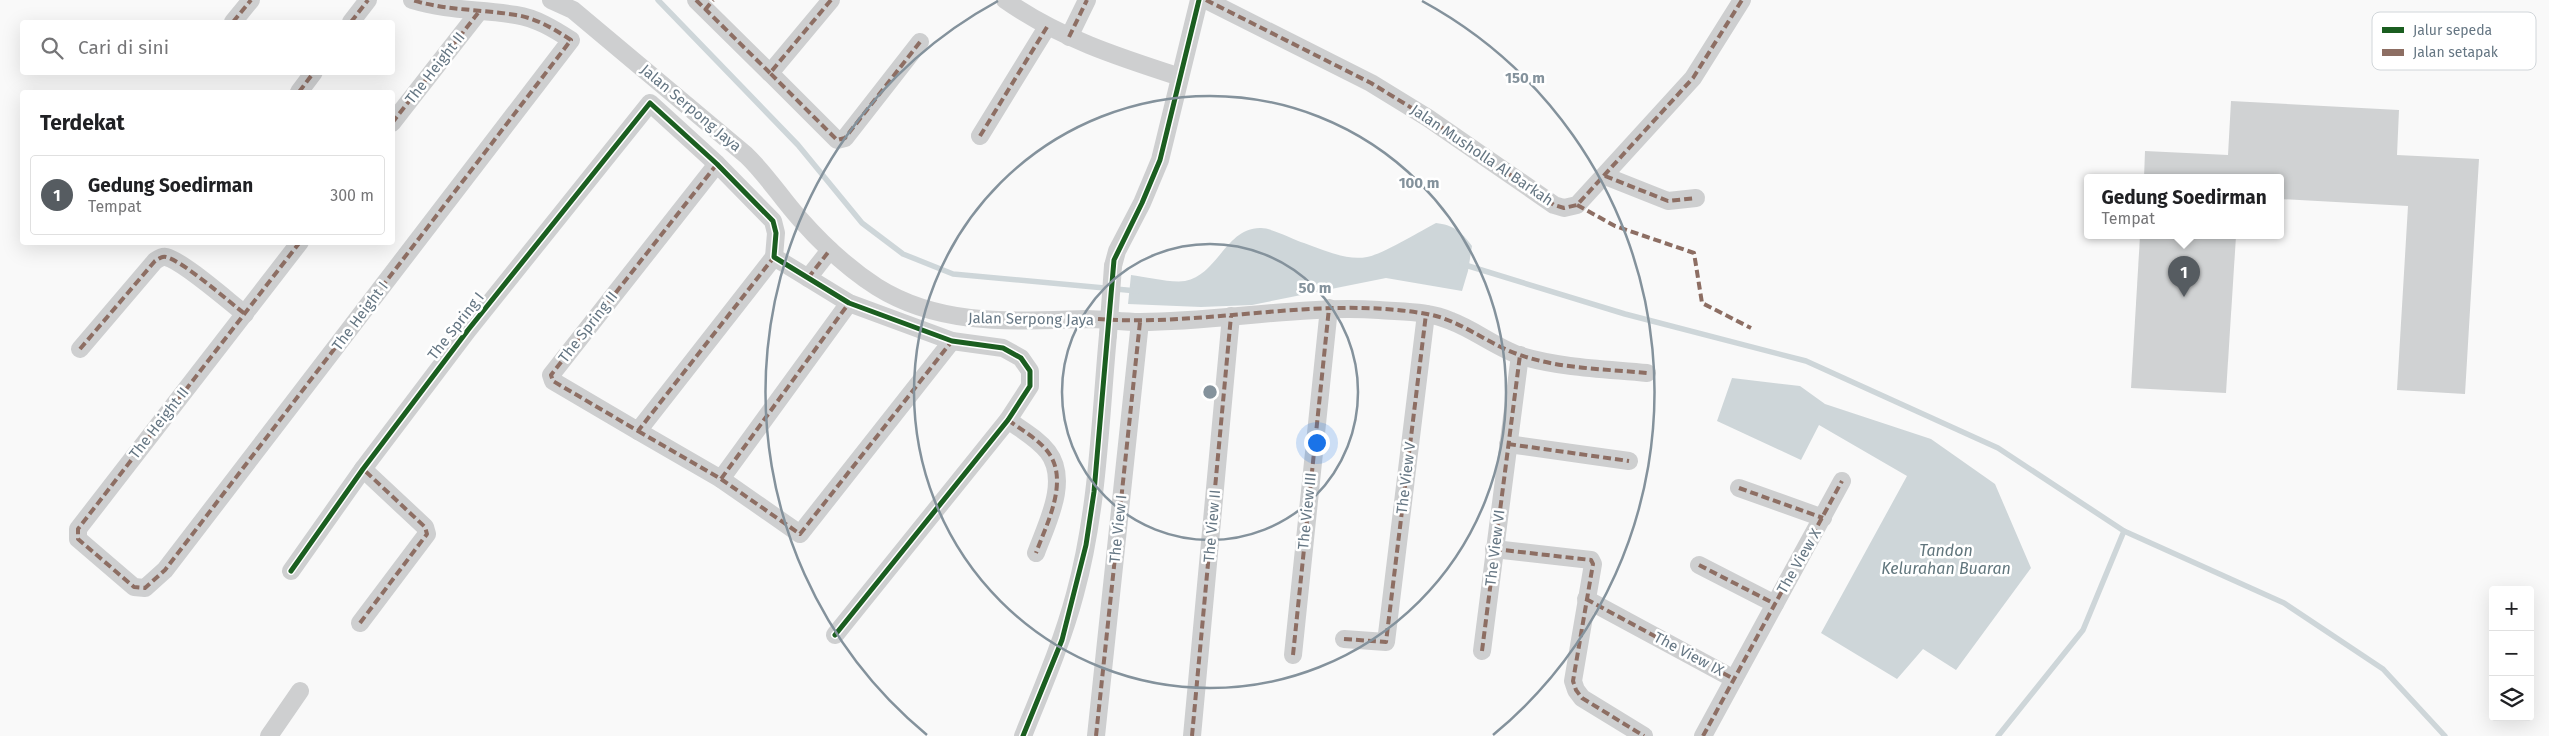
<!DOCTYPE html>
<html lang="id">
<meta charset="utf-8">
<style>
:root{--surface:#fff;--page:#f6f6f6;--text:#202124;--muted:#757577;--line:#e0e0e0;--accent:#565c61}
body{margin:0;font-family:"Fira Sans",sans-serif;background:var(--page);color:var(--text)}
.controls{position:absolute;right:15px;bottom:15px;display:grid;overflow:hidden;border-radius:5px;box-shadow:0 5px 20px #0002}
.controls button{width:45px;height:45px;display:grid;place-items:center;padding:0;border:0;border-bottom:1px solid var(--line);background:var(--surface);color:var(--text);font:25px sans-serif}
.you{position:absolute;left:1316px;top:442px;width:18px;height:18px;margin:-12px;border:4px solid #fff;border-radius:50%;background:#1a73e8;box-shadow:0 0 0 8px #1a73e833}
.badge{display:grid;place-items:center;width:32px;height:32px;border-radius:50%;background:var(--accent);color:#fff;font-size:16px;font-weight:700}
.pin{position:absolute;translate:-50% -41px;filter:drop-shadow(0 1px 2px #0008)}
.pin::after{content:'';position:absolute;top:26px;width:18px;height:15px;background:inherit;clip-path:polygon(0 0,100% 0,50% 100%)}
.popup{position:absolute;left:2084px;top:174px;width:200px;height:65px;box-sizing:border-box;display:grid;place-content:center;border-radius:5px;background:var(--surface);filter:drop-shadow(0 1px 4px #0005);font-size:16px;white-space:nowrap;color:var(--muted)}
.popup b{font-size:19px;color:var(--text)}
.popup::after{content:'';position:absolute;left:50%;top:100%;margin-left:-10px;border:10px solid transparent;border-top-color:var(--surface)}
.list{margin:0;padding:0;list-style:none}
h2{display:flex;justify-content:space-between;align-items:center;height:65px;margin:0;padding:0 20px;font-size:21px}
h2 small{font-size:16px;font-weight:400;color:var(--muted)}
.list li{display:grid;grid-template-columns:32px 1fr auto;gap:15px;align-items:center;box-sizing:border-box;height:80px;margin:0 10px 10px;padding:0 10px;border:1px solid var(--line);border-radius:5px}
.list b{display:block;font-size:19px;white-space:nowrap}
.list p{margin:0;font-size:16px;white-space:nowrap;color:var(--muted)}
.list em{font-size:16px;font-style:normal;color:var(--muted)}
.icon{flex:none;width:28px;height:28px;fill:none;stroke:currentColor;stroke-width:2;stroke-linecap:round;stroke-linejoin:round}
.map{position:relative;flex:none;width:2549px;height:736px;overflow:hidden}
.search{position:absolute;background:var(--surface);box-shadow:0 5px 20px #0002;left:20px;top:20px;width:375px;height:55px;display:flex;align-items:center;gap:12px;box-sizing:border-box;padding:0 18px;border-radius:5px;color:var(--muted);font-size:19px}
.panel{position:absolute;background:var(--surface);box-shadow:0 5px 20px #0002;left:20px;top:90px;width:375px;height:155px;border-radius:5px}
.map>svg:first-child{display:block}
.water{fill:#ced6d9}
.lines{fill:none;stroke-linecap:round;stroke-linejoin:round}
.stream{stroke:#ced6d9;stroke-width:5.5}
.building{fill:#d0d2d3}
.minor{stroke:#cecfd0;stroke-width:18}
.minor-bridge{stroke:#cecfd0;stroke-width:18}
.quiet{stroke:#8d6e63;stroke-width:4;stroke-dasharray:8 4;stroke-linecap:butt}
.cycleway-casing{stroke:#fff;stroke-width:8}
.cycleway{stroke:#1b5e20;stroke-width:5}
.ring{fill:none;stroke:#84929c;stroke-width:2.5}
.labels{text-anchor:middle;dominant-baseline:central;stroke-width:5;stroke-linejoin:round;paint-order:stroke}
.street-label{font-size:15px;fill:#657683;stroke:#fff}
.water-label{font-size:16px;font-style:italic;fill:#60757c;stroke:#fff}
.key{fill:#fff;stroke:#d1d6da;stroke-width:1}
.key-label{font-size:14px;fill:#657683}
.centre{fill:#84929c;stroke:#fff;stroke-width:2.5}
.ring-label{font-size:15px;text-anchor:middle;font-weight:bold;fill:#84929c;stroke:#fff;stroke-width:5;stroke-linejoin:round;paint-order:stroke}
</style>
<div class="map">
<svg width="2549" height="736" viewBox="0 0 2549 736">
<rect width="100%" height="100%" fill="#f9f9f9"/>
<g class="water">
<path d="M1436 223C1453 225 1461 231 1472 246L1468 271 1462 291 1386 278 1252 305 1201 307 1128 304 1131 275C1146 277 1171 283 1185 281 1218 275 1226 227 1261 228 1272 228 1294 240 1304 243 1324 250 1346 261 1367 257 1381 255 1421 231 1436 223Z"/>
<path d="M1732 378 1800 386 1825 404 1931 439 1995 484 2031 568 1956 670 1923 649 1897 679 1821 633 1907 476 1819 425 1801 460 1717 421Z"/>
</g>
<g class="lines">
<g class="stream">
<path d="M658 0 798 145 862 223 903 254 953 274 1137 291"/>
<path d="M1462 264 1625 314 1806 361 1998 448 2124 531 2284 603 2383 669 2445 736"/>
<path d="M1998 736 2083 630 2124 531"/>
</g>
</g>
<g class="building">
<path d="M2231 101 2399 110 2397 155 2479 159 2465 394 2397 390 2408 206 2280 199V178H2144L2145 151 2228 155Z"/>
<path d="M2140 236H2236L2226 393 2131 388Z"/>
</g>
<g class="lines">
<g class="minor">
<path d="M551 0 573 10 746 155C767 175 781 198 800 219 822 244 849 269 877 287 941 327 1014 321 1086 319 1104 319 1122 322 1140 322 1220 322 1299 305 1379 310 1403 312 1429 311 1451 321 1475 330 1497 348 1521 356 1562 368 1606 369 1647 373"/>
<path d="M696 0 770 73"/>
<path d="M831 0 770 73 837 140 845 138 920 42"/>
<path d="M1005 0C1059 38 1118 57 1180 77"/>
<path d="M1206 0 1371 83 1428 118 1554 205 1564 208 1577 205 1693 78 1742 0"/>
<path d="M233 22 251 0"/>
<path d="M351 22 368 0"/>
<path d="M1069 37 1087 0"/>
<path d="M299 92 314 72"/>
<path d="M392 123 478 13"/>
<path d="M980 136 1047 27"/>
<path d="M717 164 551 375 553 381 638 431 774 257"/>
<path d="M1605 176 1668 201 1696 198"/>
<path d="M300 242 78 529V539L134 587 145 588 165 570 571 40C554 29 536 18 516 15 480 9 448 11 412 0"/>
<path d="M1113 266 1117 251 1142 203 1160 160 1199 0"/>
<path d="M808 278 830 250"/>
<path d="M80 349 155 261C158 259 162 256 166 257 183 261 228 301 245 314"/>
<path d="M1008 420C1022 430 1038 439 1048 452 1070 481 1046 525 1036 553"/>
<path d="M638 431 721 479 849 303"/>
<path d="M1508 444 1629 461"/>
<path d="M721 479 800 534 952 341"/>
<path d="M1739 488 1823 518"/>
<path d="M1494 549 1591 560 1593 564 1573 681 1576 690 1582 698 1644 736"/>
<path d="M1699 565 1775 604"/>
<path d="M291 571 363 469 468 330 650 103 717 164 773 221 776 233 774 257 849 303 952 341 1003 348 1021 358 1030 371V386L1008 420 835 635"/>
<path d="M1586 599 1734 679"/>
<path d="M360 623 427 534 425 527 363 469"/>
<path d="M1344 639 1386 642 1426 314"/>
<path d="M1482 651 1520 355"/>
<path d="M1293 655 1329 308"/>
<path d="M269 736 300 691"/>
<path d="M1023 736C1042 689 1062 643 1075 594 1098 510 1100 421 1108 335"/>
<path d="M1096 736 1140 322"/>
<path d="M1192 736 1231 316"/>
<path d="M1703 736 1842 481"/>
</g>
<path class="minor-bridge" d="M1108 335 1113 266"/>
<g class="quiet">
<path d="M696 0 770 73"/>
<path d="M831 0 770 73 837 140 845 138 920 42"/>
<path d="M1206 0 1371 83 1428 118 1554 205 1564 208 1577 205 1693 78 1742 0"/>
<path d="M705 10 713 0"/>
<path d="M233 22 251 0"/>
<path d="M351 22 368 0"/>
<path d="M1069 37 1087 0"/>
<path d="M299 92 314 72"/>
<path d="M392 123 478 13"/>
<path d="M980 136 1047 27"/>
<path d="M717 164 551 375 553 381 638 431 774 257"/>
<path d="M1605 176 1668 201 1696 198"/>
<path d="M1577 205 1615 226 1694 253 1702 303 1751 328"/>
<path d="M300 242 78 529V539L134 587 145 588 165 570 571 40C554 29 536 18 516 15 480 9 448 11 412 0"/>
<path d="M808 278 830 250"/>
<path d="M1098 319C1207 327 1319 295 1427 314 1461 320 1487 344 1520 355 1560 369 1606 369 1647 373"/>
<path d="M80 349 155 261C158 259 162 256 166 257 183 261 228 301 245 314"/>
<path d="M1008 420C1022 430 1038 439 1048 452 1070 481 1046 525 1036 553"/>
<path d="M638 431 721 479 849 303"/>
<path d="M1508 444 1629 461"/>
<path d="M721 479 800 534 952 341"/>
<path d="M1739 488 1823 518"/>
<path d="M1494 549 1591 560 1593 564 1573 681 1576 690 1582 698 1644 736"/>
<path d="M1699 565 1775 604"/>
<path d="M1586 599 1734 679"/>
<path d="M360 623 427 534 425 527 363 469"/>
<path d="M1344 639 1386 642 1426 314"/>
<path d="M1482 651 1520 355"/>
<path d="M1293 655 1329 308"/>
<path d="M1096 736 1140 322"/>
<path d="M1192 736 1231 316"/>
<path d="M1703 736 1842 481"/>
</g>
<defs>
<g id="cycleway">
<path d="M291 571 363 469 468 330 650 103 717 164 773 221 776 233 774 257 849 303 952 341 1003 348 1021 358 1030 371V386L1008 420 835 635"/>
<path d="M1023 736 1062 640 1086 545 1094 492 1114 260 1142 203 1160 160 1199 0"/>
</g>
</defs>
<use href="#cycleway" class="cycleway-casing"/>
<use href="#cycleway" class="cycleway"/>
</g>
<g class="ring">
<circle cx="1210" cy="392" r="148"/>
<circle cx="1210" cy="392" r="296"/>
<path d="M927 735A445 445 0 0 1 998 1M1422 1A445 445 0 0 1 1493 735"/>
</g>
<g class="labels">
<g class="street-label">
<text transform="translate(435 68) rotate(-52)">The Height II</text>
<text transform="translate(691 108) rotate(40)">Jalan Serpong Jaya</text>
<text transform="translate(1482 155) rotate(34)">Jalan Musholla Al Barkah</text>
<text transform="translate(360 316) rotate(-53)">The Height I</text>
<text transform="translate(1031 319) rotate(1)">Jalan Serpong Jaya</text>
<text transform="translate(456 326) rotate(-52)">The Spring I</text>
<text transform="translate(588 327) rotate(-52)">The Spring II</text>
<text transform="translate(159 423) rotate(-52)">The Height II</text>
<text transform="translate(1406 478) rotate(-83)">The View V</text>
<text transform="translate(1307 511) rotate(-84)">The View III</text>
<text transform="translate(1212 526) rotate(-85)">The View II</text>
<text transform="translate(1118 529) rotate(-84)">The View I</text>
<text transform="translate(1495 548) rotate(-83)">The View VI</text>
<text transform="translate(1799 561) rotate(-60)">The View X</text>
<text transform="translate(1689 654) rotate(28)">The View IX</text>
</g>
<g class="water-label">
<text x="1946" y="550">Tandon<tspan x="1946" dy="18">Kelurahan Buaran</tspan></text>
</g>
</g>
<rect x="2372" y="12" width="164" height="58" rx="8" class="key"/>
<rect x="2382" y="27" width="22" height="6" fill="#1b5e20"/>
<rect x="2382" y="49" width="22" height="7" fill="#8d6e63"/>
<g class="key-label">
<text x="2413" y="35">Jalur sepeda</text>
<text x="2413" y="57">Jalan setapak</text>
</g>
<circle cx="1210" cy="392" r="8" class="centre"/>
<g class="ring-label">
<text x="1525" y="83">150 m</text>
<text x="1419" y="188">100 m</text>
<text x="1315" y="293">50 m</text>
</g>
</svg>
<div class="controls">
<button>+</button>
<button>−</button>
<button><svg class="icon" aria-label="layers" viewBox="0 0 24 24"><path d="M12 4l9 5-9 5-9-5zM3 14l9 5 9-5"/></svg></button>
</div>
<div class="you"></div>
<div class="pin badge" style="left:2184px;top:297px">1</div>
<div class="popup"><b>Gedung Soedirman</b>Tempat</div>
<div class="search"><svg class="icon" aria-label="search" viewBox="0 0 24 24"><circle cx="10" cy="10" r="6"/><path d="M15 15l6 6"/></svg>Cari di sini</div>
<section class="panel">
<h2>Terdekat<small></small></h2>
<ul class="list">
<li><span class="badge">1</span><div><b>Gedung Soedirman</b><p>Tempat</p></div><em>300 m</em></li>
</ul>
</section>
</div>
